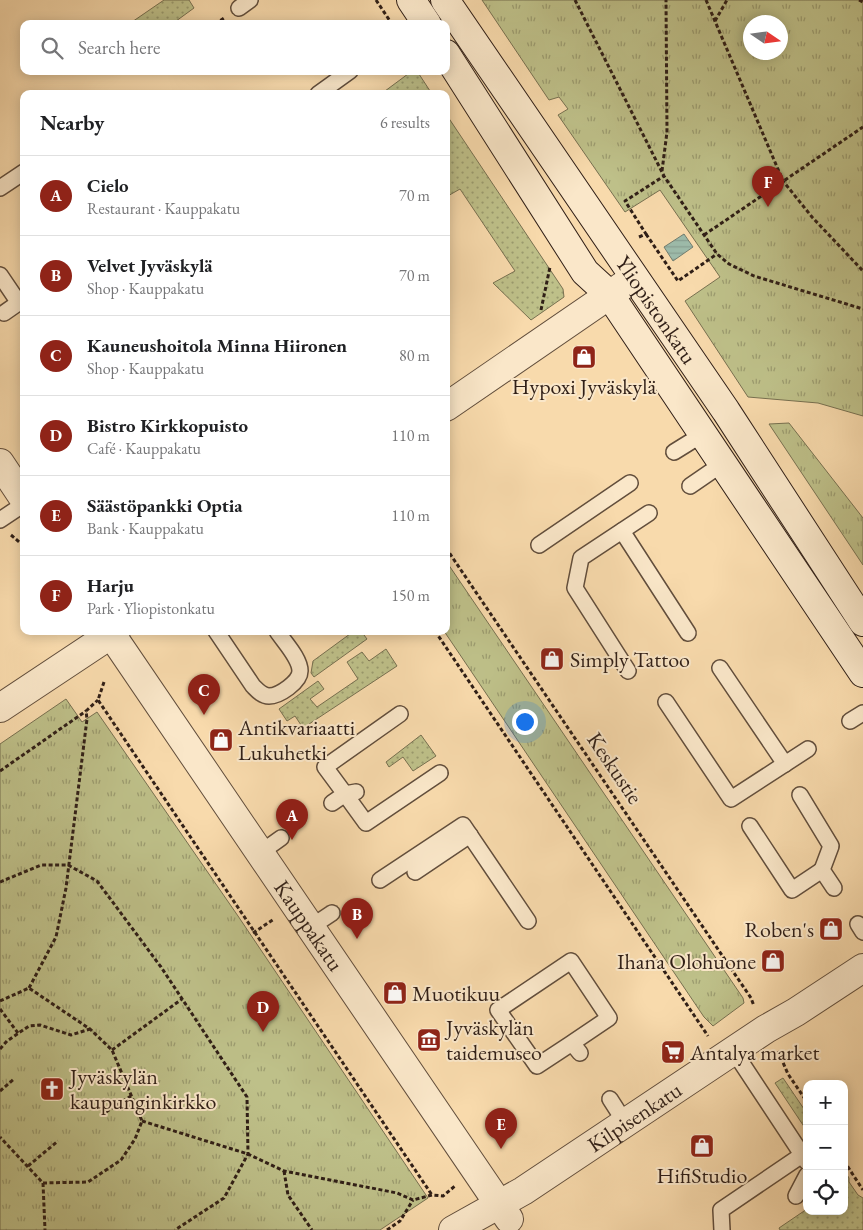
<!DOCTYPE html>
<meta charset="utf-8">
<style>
:root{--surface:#fff;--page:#f2f2f2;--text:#202124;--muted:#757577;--line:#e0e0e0;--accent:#8f2418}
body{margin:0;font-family:"EB Garamond",serif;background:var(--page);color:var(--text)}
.controls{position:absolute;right:15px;bottom:15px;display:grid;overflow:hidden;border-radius:10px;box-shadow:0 2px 12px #0003}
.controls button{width:45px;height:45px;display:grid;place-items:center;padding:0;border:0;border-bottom:1px solid var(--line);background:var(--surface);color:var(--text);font:25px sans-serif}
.compass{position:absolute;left:743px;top:15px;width:45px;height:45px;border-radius:50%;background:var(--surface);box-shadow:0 2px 12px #0003;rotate:103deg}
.you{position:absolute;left:524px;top:721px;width:18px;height:18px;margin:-12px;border:4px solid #fff;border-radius:50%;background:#1a73e8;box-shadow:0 0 0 8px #1a73e833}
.badge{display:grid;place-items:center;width:32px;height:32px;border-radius:50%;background:var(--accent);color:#fff;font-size:16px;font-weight:700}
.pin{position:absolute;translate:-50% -41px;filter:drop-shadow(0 1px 2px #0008)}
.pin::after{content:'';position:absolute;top:26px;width:18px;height:15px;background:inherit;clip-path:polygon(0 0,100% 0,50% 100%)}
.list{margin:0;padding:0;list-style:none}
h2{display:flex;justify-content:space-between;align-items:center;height:65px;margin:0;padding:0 20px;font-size:21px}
h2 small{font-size:16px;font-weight:400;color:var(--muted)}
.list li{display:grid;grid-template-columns:32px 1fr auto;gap:15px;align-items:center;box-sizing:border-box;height:80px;padding:0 20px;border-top:1px solid var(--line)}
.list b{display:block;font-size:19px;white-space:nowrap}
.list p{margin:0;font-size:16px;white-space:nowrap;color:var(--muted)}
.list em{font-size:16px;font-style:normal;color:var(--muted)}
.icon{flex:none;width:28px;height:28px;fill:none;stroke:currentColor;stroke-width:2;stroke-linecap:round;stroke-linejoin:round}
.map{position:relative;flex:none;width:863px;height:1230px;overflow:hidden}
.search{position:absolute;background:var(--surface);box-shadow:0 2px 12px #0003;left:20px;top:20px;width:430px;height:55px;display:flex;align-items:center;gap:12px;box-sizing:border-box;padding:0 18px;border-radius:10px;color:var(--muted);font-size:19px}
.panel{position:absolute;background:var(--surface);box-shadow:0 2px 12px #0003;left:20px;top:90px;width:430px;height:545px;border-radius:10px}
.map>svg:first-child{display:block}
.grass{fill:url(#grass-dots);stroke:#777050}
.park{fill:url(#park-tufts);stroke:#777050;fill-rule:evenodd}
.water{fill:url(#water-rules);stroke:#717d6f}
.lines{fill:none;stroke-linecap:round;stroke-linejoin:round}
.service-casing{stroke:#624e3c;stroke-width:18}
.minor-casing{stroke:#624e3c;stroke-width:30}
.secondary-casing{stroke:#301f17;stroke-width:30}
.path{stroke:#301f17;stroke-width:3;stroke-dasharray:4 2.5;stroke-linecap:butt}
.service{stroke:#fae7c9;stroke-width:15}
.minor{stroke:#fae7c9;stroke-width:28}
.secondary{stroke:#fae7c9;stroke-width:28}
.labels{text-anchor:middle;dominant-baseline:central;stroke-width:4;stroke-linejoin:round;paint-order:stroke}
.street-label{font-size:22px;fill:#301f17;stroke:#fae7c9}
.poi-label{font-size:22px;fill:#301f17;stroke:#fae7c9;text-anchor:start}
</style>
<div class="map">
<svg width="863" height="1230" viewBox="0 0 863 1230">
<defs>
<pattern id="grass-dots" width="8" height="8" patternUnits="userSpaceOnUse" patternTransform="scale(1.25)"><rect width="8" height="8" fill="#bec089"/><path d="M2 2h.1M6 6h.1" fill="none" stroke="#9b9b6f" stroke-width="1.8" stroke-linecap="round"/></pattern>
<pattern id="park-tufts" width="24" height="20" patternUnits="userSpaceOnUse" patternTransform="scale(1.25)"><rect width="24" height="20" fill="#bec089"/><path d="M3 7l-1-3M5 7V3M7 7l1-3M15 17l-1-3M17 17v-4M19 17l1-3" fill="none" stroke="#9b9b6f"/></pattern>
<pattern id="water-rules" width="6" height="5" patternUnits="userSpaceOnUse" patternTransform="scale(1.25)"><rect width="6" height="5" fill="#9dbbaa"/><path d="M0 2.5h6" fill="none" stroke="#88a092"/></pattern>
</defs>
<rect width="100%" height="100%" fill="#f8daac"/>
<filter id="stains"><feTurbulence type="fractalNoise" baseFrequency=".004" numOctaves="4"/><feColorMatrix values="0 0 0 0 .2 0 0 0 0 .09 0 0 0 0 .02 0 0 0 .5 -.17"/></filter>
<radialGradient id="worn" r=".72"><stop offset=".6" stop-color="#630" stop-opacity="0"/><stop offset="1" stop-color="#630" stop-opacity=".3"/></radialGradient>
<g class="grass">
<path d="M164 0H189L194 8 172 24H129Z"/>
<path d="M412 71H417L432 94H381Z"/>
<path d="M446 114 563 289 564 297 531 320 493 283 515 271 460 189 446 197Z"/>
<path d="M354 631H361L367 639 314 677 311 673 313 661Z"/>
<path d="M386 649 397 666 303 728 295 716 287 721 279 709 318 681 324 689 310 699 317 707 358 679 347 662 362 652 369 661Z"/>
<path d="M421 735 436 756 413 771 403 757 389 767 386 762Z"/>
<path d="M783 1078 804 1109 807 1131 775 1083Z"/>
<path d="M844 1170 849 1178V1182L858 1195 863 1198V1230H780L779 1228 807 1209V1211H844Z"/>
</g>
<g class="park">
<path d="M482 0H863V416L818 403 748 397 685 301 720 277 660 190 625 212 558 115 568 109 559 97 549 100ZM780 22V52H750V22Z"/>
<path d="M789 423 863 518V565L769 424Z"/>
<path d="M446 561 743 998 744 1003 713 1026 704 1017 444 631H446Z"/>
<path d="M66 699 82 722 97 712 238 916 428 1198 380 1230H0V744Z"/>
</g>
<path class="water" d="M684 234 693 247 673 261 664 247Z"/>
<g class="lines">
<defs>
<g id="service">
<path d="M239 8 250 0"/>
<path d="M318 94 350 71"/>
<path d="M0 188 24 172"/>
<path d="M0 275 19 303"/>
<path d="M4 313 24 299"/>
<path d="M674 452 703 434"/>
<path d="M690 486 722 464"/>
<path d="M0 520 24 504"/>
<path d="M622 531 688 633"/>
<path d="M539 545 630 483"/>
<path d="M216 631 253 686C257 690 262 696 269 696 279 696 300 682 300 671 300 658 284 642 277 631"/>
<path d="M720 668 785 764"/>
<path d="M628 671 575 588 581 558 649 513"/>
<path d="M666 702 731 799 808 749"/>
<path d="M850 721 863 713"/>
<path d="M356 792 345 794 366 823 440 773"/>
<path d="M800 795 831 846 822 870 834 888"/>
<path d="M332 803 345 794 325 767 400 714"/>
<path d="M750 826 792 890 822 870"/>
<path d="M260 853 281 838"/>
<path d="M415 872 470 835"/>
<path d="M380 880 463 825 528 921"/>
<path d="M858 924 863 932"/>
<path d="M311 927 332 913"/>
<path d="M572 1043 537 1066 498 1010 571 961 609 1018 572 1043 580 1053"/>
<path d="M733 1050 807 1162"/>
<path d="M610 1099 626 1124"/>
<path d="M796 1196 807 1175"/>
<path d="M722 1230 721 1210 802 1155"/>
</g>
<g id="minor">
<path d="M446 407 634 278"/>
<path d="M0 463 24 499"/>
<path id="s1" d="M109 631 509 1219"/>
<path d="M0 708 116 631"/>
<path id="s2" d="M453 1230 523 1191 766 1029 796 1012 863 968"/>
</g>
<g id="secondary">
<path d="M411 0 427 24"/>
<path id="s3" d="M445 0 726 411 863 622"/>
<path d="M446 54 585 272 609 294 863 673"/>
</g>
</defs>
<use href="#service" class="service-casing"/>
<use href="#minor" class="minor-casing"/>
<use href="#secondary" class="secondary-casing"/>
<g class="path">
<path d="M376 0 392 24"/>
<path d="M575 0 664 176 717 254 729 264 754 276 863 309"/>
<path d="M706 0 783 181 812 217 863 271"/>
<path d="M859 0 863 2"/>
<path d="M715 21 727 0"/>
<path d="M215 24 224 18"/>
<path d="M662 171 667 132 666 0"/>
<path d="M646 234 678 281 717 254"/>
<path d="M704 235 863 127"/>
<path d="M639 237 646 234 625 201 664 176"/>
<path d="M541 310 550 267"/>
<path d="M11 535 24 546"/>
<path d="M446 548 751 998 754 1006"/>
<path d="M435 631 708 1036"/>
<path d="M104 682 98 700 432 1195"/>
<path d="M0 771 86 711"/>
<path d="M0 882 41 865H68L97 881 161 967 247 1097 248 1154 224 1198 175 1230"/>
<path d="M253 933 274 919"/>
<path d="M29 988 56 937 66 888 87 719 86 711 98 700"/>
<path d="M0 1001 29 988 90 1029 112 1050 142 1121 135 1139 121 1160 88 1182 43 1183 0 1137"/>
<path d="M0 1009 18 1033"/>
<path d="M0 1049 7 1041 29 1026 40 1025 71 1035 90 1029"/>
<path d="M112 1050 182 999"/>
<path d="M778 1051 788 1074 807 1102"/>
<path d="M0 1091 14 1079"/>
<path d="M106 1112 131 1096"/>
<path d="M142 1121 248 1154 284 1171 397 1193 413 1200 432 1195 443 1196 455 1186"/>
<path d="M844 1161 863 1190"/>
<path d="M28 1166 58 1141"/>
<path d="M284 1171 288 1195 312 1230"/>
<path d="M43 1183 45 1230"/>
<path d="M387 1230 400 1221 413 1200"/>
</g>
<use href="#service" class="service"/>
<use href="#minor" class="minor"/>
<use href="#secondary" class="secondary"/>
</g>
<defs>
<symbol id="shop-square" viewBox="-11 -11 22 22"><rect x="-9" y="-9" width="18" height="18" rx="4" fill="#8f2418" stroke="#fae7c9"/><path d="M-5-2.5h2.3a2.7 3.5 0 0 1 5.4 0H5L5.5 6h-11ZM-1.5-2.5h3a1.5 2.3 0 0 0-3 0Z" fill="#fff"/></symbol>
<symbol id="museum-square" viewBox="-11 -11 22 22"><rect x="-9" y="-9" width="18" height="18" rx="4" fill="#8f2418" stroke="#fae7c9"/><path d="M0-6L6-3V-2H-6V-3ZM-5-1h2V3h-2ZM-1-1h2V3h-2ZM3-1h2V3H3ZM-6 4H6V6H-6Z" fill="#fff"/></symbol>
<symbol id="supermarket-square" viewBox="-11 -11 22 22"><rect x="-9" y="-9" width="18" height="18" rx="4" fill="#8f2418" stroke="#fae7c9"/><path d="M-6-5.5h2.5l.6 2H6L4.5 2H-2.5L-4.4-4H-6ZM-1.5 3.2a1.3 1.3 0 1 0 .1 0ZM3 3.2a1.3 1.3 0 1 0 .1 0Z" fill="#fff"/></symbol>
<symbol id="church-square" viewBox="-11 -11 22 22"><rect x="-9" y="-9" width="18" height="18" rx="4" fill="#8f2418" stroke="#fae7c9"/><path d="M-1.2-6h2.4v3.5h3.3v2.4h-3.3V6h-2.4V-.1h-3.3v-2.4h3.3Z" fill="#fff"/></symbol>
</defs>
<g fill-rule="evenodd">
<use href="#shop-square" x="570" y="343" width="28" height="28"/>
<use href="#shop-square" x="538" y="645" width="28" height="28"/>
<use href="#shop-square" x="207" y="726" width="28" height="28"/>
<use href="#shop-square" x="817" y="915" width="28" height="28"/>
<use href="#shop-square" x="759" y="947" width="28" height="28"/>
<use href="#shop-square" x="381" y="979" width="28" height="28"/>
<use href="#museum-square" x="415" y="1026" width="28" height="28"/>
<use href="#supermarket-square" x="659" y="1038" width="28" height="28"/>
<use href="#church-square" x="38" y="1075" width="28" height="28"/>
<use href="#shop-square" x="688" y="1132" width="28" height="28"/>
</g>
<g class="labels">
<g class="street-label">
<text stroke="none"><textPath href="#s3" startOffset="375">Yliopistonkatu</textPath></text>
<text transform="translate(615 768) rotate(56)">Keskustie</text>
<text stroke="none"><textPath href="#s1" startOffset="356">Kauppakatu</textPath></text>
<text stroke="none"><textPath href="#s2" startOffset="214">Kilpisenkatu</textPath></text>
</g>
<g class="poi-label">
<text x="584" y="386" text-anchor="middle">Hypoxi Jyväskylä</text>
<text x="570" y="659">Simply Tattoo</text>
<text x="238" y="727">Antikvariaatti<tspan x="238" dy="25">Lukuhetki</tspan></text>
<text x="814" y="929" text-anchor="end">Roben's</text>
<text x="756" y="961" text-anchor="end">Ihana Olohuone</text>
<text x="412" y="993">Muotikuu</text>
<text x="446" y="1027">Jyväskylän<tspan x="446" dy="25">taidemuseo</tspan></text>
<text x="690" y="1052">Antalya market</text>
<text x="70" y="1076">Jyväskylän<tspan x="70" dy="25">kaupunginkirkko</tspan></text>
<text x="702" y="1175" text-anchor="middle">HifiStudio</text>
</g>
</g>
<rect width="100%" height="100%" filter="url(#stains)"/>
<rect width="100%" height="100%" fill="url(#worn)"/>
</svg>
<div class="controls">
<button>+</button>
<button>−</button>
<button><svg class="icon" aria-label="locate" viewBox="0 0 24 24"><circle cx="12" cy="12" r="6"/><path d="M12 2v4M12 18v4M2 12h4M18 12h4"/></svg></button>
</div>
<svg class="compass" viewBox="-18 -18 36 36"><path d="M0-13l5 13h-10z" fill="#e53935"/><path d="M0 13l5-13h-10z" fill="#757577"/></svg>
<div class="you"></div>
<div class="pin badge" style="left:292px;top:840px">A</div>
<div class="pin badge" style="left:357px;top:939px">B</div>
<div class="pin badge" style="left:204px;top:715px">C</div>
<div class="pin badge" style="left:263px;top:1032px">D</div>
<div class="pin badge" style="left:501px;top:1149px">E</div>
<div class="pin badge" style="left:768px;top:207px">F</div>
<div class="search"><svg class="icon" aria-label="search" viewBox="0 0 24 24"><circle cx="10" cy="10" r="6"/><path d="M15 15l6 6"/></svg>Search here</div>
<section class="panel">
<h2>Nearby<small>6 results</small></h2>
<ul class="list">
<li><span class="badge">A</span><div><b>Cielo</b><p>Restaurant · Kauppakatu</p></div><em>70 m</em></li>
<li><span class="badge">B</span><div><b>Velvet Jyväskylä</b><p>Shop · Kauppakatu</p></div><em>70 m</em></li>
<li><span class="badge">C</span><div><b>Kauneushoitola Minna Hiironen</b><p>Shop · Kauppakatu</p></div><em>80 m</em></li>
<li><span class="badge">D</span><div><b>Bistro Kirkkopuisto</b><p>Café · Kauppakatu</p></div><em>110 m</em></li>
<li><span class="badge">E</span><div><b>Säästöpankki Optia</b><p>Bank · Kauppakatu</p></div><em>110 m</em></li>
<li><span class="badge">F</span><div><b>Harju</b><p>Park · Yliopistonkatu</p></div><em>150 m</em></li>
</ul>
</section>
</div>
